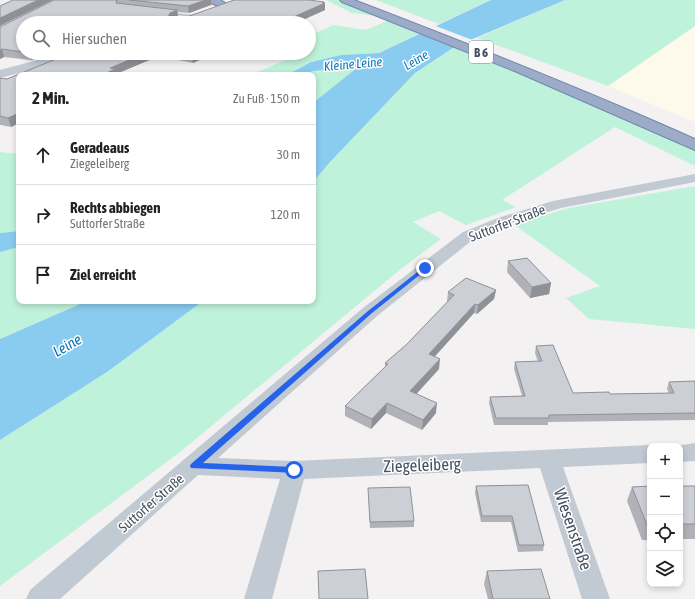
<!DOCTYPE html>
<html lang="de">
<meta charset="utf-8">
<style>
:root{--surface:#fff;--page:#f2f2f2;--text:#202124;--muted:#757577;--line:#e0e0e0}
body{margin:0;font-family:"Asap Condensed",sans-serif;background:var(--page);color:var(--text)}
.controls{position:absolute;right:12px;bottom:12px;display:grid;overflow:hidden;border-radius:8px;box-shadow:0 2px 6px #0003}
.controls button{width:36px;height:36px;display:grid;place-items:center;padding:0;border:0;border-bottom:1px solid var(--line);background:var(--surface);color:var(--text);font:20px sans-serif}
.stop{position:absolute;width:12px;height:12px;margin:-9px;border:3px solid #2563eb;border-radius:50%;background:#fff}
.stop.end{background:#2563eb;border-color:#fff;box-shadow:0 1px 4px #0008}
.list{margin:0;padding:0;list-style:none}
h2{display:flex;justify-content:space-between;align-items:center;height:52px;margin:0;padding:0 16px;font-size:17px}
h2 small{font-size:13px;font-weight:400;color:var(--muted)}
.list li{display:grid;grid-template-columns:26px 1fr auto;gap:12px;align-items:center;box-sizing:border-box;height:60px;padding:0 16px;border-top:1px solid var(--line)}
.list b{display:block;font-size:15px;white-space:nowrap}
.list p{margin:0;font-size:13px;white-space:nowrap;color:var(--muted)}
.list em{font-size:13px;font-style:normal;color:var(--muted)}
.icon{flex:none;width:22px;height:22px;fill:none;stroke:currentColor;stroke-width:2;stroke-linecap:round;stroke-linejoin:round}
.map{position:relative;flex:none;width:695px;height:599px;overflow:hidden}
.search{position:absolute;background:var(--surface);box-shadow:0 2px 6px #0003;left:16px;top:16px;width:300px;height:44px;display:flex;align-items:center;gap:10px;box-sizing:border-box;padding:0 14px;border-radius:22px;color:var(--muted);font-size:15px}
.panel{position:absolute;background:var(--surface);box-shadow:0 2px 6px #0003;left:16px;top:72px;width:300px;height:232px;border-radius:8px}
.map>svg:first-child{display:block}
.commercial{fill:#fdfaeb}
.green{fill:#bff2da}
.water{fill:#8accf0}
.pier{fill:#f3f1f1}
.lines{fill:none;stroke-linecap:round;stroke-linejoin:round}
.trunk-casing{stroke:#7286ad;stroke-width:2}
.service{fill:#c1c9d3;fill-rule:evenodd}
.minor{fill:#c1c9d3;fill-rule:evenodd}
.tertiary{fill:#c1c9d3;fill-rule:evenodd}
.trunk{fill:#9cacc8;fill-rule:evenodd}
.wall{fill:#b0b2b8}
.shaded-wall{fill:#909196}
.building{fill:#cdcfd6;stroke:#909196}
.route{fill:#2563eb}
.labels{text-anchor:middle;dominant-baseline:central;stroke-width:3;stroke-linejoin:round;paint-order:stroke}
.shield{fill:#fff;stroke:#7f858f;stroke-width:1}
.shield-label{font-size:13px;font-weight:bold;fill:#48515f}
.far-water-label{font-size:13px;font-style:italic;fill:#0777b4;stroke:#fff}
.street-label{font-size:14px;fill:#48515f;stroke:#fff}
.water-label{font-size:15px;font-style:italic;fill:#0777b4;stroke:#fff}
.near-street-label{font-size:17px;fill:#48515f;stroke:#fff}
</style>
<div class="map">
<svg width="695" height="599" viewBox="0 0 695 599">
<rect width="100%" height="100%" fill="#f3f1f1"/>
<path class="commercial" d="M695 26V122L608 86Z"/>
<g class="green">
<path d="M326 0H339L378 16 352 13Z"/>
<path d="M376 0H491L439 24Z"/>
<path d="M565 0H695V26L608 86 477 38Z"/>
<path d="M389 20 420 33 379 53 341 55 311 62 287 75H251L292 57 278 54 281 53H309V36L333 25 366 30Z"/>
<path d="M456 46 534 78 695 151V166L615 127 502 200 516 207 466 225 439 211 413 222 441 239 402 268 180 452 0 586V440L107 372 203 301H313V182L330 162 415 73Z"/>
<path d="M359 67 313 103V75H304L313 71Z"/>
<path d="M0 152 19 154V231L0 233Z"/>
<path d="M695 186V329L589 319 566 298 600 286 513 224 569 208Z"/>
<path d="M19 247V301H84L78 305 0 339V252Z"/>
</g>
<g class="water">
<path d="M491 0H565L456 46 415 73 330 162 313 182V103L358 67 313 71 304 75H287L311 62 341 55 379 53Z"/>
<path d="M19 231V247L0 252V233Z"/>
<path d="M84 301H203L107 372 0 440V339L78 305Z"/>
</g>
<path class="pier" d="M433 25 475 41 458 47 418 31Z"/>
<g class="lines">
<defs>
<g id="trunk">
<path d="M206 0H220L229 5 224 8 208 2Z"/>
<path d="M340 0H354C469 44 583 89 695 139V150L517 72 342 2Z"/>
</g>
</defs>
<use href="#trunk" class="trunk-casing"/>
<path class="service" d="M164 12 195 15 197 16 195 17 166 14Z"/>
<g class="minor">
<path d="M695 174V182L561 208 508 224 475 238 377 316 218 458 294 461 650 445 652 446H650V463L563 467 610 599H582L540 468 304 479 272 599H244L280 479 198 475 60 599H26L30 590 363 308 463 232 498 218 553 201Z"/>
<path d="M695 443V461L680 462V446H675Z"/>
</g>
<path class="tertiary" d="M64 53H84L82 56 0 78V70Z"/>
<use href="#trunk" class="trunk"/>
</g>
<g class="wall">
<path d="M54 0H211V5L189 13 178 12V17H177L184 18 324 2V3H325V10L296 23H23V53H58L31 60 4 57 0 59V27Z"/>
<path d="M68 53H215L193 63 159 56 116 74V75H19V123L11 127 1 125H0V78L7 79 57 59 56 56Z"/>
<path d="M508 261 551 283 549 294 530 298 507 272Z"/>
<path d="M496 290 494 299 477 314 474 313 434 357 439 369 416 394 436 413 422 430 386 413 371 429 345 416V406L385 367V363L406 345 448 302 447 301 448 292Z"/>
<path d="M536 346 573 393 610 394 669 393 667 389 669 382 695 381V420L548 422V425H494L489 403 490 397 522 396 514 369 515 362H538L535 353Z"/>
<path d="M528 485 544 545 543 551 518 552 511 522H481L475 493 476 486Z"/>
<path d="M650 486V540H642L627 501 632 487Z"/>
<rect x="680" y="486" width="15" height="53"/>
<path d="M368 488 414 521V527L370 528Z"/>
<path d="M487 571 550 599H488L484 584Z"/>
</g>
<g class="shaded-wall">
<path d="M38 0H53L0 26V18Z"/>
<path d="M206 0H211V5L189 13 188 6Z"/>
<path d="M324 2V3H325V10L296 23H280Z"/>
<path d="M177 10 178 17 170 20 168 17 170 13Z"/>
<path d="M2 49 4 57 0 59V50Z"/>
<path d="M29 53H58L31 60Z"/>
<path d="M146 53H159V56L116 74V75H102L110 68Z"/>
<path d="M197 53H215L193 63 192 55Z"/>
<path d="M19 113V123L11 127 8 118Z"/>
<path d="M551 283 549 294 530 298 532 287Z"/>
<path d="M496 290 494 299 477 314 478 305Z"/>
<path d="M475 304 474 313 428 364 429 354Z"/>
<path d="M440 359 439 369 410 401V391Z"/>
<path d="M387 403 386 413 371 429 372 419Z"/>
<path d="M437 403 436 413 422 430 423 420Z"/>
</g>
<g class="building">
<path d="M13 0H38L0 18V6Z"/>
<path d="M54 0H117L116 3 177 10 170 13 168 17 184 18 234 0H309L324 2 322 3H325L280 23H23V52L2 49 0 50V27Z"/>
<path d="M129 0H206L188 6Z"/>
<path d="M68 53H146L110 68 115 69 102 75H19V113L8 118 0 116V78L7 79 61 57 56 56Z"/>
<path d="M181 53H197L192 55Z"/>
<path d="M527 258 551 283 532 287 508 261Z"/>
<path d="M466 278 496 290 478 305 475 304 429 354 440 359 410 391 437 403 423 420 387 403 372 419 345 406 388 364 385 363 406 345 454 295 448 292Z"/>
<path d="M553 345 573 393 609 392 610 394 674 393 669 382 695 381V413L549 415V418H496L490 397 525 396 515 362 542 361 536 346Z"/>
<path d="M528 485 544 545H519L512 516H482L476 486Z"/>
<path d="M650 486V525H647L632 487Z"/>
<rect x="680" y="486" width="15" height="38"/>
<path d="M410 487 414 521 370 522 368 488Z"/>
<path d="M365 569 368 599H319L318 571Z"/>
<path d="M541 569 550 599H493L487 571Z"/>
</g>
<path class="route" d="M425 266 428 268 427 269 372 313 203 463 294 467 298 470 297 473 191 468 190 466 191 464 368 311Z"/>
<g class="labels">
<rect class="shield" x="469" y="41" width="24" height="22" rx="3"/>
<g class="shield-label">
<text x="481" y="52">B 6</text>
</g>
<g class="far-water-label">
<text transform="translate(416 60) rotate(-31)">Leine</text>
<text transform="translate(353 64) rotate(-5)">Kleine Leine</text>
</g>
<g class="street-label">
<text transform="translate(507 223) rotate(-21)">Suttorfer Straße</text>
<text transform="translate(151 503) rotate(-41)">Suttorfer Straße</text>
</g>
<g class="water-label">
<text transform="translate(67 345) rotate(-30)">Leine</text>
</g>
<g class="near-street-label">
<text transform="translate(422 465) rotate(-2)">Ziegeleiberg</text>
<text transform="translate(573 529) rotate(71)">Wiesenstraße</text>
</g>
</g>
</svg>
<div class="controls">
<button>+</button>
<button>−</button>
<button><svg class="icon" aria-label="locate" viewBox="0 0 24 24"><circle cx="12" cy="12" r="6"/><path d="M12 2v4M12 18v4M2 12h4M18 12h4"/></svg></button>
<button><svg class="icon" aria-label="layers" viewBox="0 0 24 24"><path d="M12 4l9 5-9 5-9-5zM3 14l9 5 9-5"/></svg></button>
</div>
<div class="stop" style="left:294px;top:470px"></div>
<div class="stop end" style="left:425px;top:268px"></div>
<div class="search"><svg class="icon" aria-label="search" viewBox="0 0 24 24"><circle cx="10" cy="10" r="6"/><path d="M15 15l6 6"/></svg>Hier suchen</div>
<section class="panel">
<h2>2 Min.<small>Zu Fuß · 150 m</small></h2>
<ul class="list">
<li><svg class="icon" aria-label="ahead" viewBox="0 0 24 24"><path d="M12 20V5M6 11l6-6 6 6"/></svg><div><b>Geradeaus</b><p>Ziegeleiberg</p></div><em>30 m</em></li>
<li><svg class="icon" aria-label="right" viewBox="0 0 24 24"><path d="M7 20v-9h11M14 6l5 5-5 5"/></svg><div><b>Rechts abbiegen</b><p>Suttorfer Straße</p></div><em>120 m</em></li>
<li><svg class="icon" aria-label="arrive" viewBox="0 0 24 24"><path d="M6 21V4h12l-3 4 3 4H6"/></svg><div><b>Ziel erreicht</b></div></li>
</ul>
</section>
</div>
